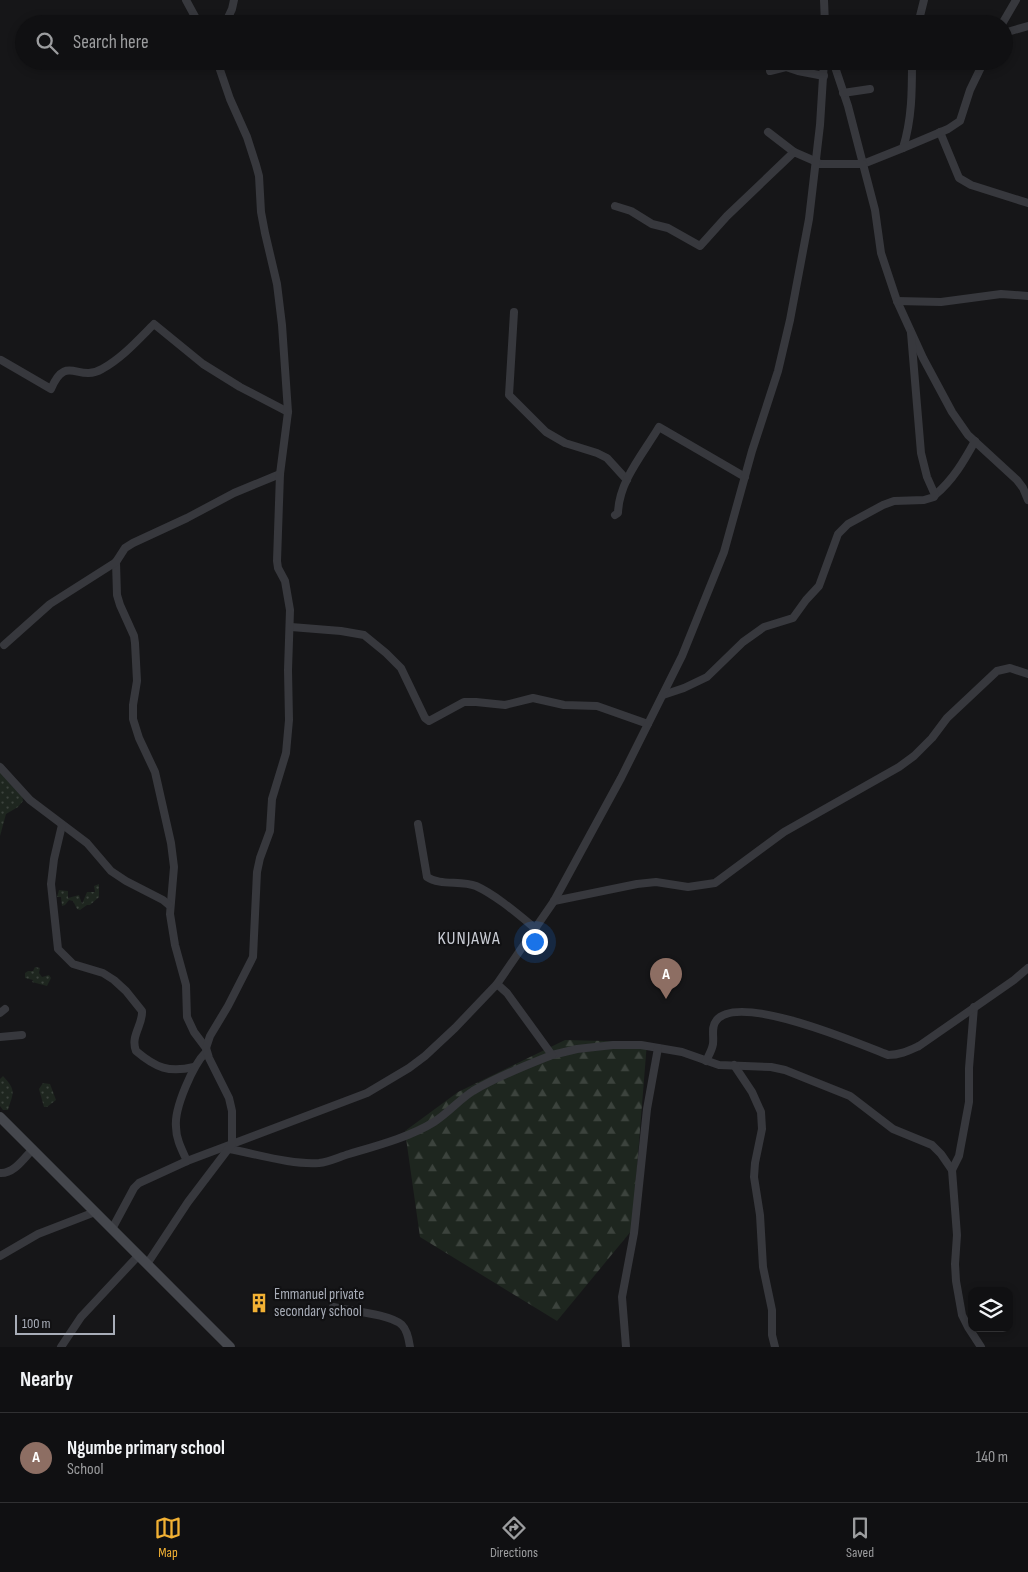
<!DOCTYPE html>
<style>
:root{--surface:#101012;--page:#1e1e20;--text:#f1f3f6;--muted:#9c9d9f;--line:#303032;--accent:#f2b134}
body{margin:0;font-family:"Sofia Sans Condensed",sans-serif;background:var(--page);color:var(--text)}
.controls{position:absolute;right:15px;bottom:15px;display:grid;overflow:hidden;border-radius:10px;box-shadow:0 2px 8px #0003}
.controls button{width:45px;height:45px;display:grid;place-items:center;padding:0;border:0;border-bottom:1px solid var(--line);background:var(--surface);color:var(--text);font:25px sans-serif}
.scale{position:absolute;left:15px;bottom:12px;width:100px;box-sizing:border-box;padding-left:5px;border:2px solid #a8adb8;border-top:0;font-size:14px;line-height:18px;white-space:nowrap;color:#a8adb8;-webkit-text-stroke:4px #111113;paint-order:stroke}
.you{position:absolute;left:534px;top:941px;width:18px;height:18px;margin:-12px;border:4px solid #fff;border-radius:50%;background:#1a73e8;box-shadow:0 0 0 8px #1a73e833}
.badge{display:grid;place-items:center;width:32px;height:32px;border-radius:50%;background:var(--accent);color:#fff;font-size:16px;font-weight:700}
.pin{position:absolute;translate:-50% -41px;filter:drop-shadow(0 1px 2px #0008)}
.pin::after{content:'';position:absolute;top:26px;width:18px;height:15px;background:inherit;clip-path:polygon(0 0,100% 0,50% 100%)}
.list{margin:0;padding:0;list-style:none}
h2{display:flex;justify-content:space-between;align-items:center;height:65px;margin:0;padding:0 20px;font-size:21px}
h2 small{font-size:16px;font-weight:400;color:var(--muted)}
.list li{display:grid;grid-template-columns:32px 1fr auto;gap:15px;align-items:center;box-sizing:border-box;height:90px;padding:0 20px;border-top:1px solid var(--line)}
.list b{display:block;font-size:19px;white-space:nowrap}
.list p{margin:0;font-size:16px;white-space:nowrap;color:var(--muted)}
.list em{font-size:16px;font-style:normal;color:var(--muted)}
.icon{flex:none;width:28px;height:28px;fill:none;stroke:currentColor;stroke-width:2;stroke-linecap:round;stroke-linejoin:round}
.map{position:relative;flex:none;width:1028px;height:1347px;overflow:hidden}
.search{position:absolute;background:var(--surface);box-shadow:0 2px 8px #0003;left:15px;right:15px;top:15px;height:55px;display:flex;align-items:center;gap:12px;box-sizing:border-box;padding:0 18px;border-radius:28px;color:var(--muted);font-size:19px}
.sheet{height:155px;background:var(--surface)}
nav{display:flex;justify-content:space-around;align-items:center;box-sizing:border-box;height:70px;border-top:1px solid var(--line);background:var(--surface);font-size:14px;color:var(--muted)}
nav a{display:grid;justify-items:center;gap:2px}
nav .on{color:var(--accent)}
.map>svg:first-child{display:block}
.green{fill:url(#green-dots)}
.forest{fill:url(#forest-firs)}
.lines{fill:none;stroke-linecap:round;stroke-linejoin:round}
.minor{stroke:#37383d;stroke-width:8}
.secondary{stroke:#45474d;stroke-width:10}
.labels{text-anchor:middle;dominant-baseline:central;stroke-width:4.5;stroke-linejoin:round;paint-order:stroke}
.poi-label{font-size:15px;fill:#a8adb8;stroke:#111113;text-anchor:start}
.quarter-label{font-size:18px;letter-spacing:1px;fill:#c9ccd4;stroke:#111113}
</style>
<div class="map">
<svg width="1028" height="1347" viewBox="0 0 1028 1347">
<defs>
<pattern id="green-dots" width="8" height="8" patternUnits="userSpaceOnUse" patternTransform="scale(1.25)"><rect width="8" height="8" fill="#1e261f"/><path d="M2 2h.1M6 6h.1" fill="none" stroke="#3c433d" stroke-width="1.8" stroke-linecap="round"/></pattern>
<pattern id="forest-firs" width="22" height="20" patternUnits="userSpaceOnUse" patternTransform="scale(1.25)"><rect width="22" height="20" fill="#1e261f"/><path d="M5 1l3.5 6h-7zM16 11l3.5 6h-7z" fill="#3c433d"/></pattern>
</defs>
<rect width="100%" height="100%" fill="#161618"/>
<g class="green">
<path d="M0 771 11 785 22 794 23 801 18 807 6 814 0 836Z"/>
<path d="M99 884V897L90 905H87L80 910 77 909 73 901 69 900 65 905 62 906 61 897H57L59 890 68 891V898L79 895 82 904 87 892H95L94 886Z"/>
<path d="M35 967 40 968 39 973 42 977 49 975 51 978 47 986 32 982 33 980 25 978V973L28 971H33Z"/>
<path d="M3 1076C17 1091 13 1093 8 1110H3L0 1106V1079Z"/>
<path d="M43 1083 50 1084 56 1100 47 1107H44L39 1089Z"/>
</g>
<path class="forest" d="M565 1040 647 1042 632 1230 557 1321 420 1237 405 1131 458 1092Z"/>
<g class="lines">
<g class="minor">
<path d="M186 0 199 24"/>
<path d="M824 0 825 24"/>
<path d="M225 24 232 9 234 0"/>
<path d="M918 24 924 0"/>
<path d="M1002 24 1016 0"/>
<path d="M1004 33 1028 26"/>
<path d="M833 61 848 106 863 164 903 148C912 119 912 91 912 61"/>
<path d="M770 71 786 67 798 71 824 76"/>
<path d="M843 93 870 89"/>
<path d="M768 132 794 152"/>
<path d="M940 132 959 178 971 185 1028 203"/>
<path d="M903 148 948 129 960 121 970 90 984 61"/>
<path d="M817 164H863L875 210 881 253 897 301 923 358 952 412 968 435 1017 480 1023 488 1028 500"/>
<path d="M615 206 631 211 652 224 668 228 700 246 727 216 794 152 817 162"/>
<path d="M897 301 941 302 1001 294 1028 296"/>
<path d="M514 312 509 395 546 432 565 443 597 453 607 458 627 480"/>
<path d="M1 360 51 389C66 353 78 383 102 369 122 358 138 340 154 324L203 364 240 387 288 412"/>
<path d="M935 495C953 480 964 461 975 441"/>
<path d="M615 515 618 513C619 481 643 454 659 427L745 477"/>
<path d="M116 562 117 595 120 605 134 636 135 643 137 681 133 705V719L139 738 155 772 171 843 174 867 170 914 175 945 186 985 187 1017 194 1032 206 1048"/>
<path d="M291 627 341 631 364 635 386 653 401 668 425 718 429 721 464 702H476L505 705 533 698 564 705 597 706 648 724"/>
<path d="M4 645 50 604 116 562 125 548 133 543 187 518 234 493 280 474"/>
<path d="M663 695 684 688 707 677 743 642 764 627 793 618 806 600 819 586 838 534 848 524 883 505 894 501 924 500 934 497 935 495 927 477 921 453 911 333"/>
<path d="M0 767 30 800 87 843 111 871 126 881 163 900 169 905"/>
<path d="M418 824 427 877C440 886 461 880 476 886 496 895 519 915 536 929"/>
<path d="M62 825 54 859 51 884 58 949 73 964 103 973 114 980 126 991 142 1011C143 1025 130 1036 136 1051 156 1068 169 1073 194 1067"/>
<path d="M554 901 637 884 656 882 688 887 715 883 784 832 899 767 914 756 932 738 947 718 997 671 1010 668 1028 674"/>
<path d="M497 984 507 993 552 1055 577 1049 613 1045H641L682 1052 719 1065 771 1067 785 1070 850 1096 893 1129 932 1145 941 1154 952 1170"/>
<path d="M974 1007 969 1068V1102L959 1156 952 1170 957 1235 955 1264 956 1281 962 1315 968 1327 981 1347"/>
<path d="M0 1013 5 1009"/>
<path d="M0 1037 22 1035"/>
<path d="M706 1061C709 1055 712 1050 713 1044 714 1036 711 1027 716 1021 737 991 860 1044 888 1055 900 1055 908 1051 919 1046L1014 980 1028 968"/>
<path d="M734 1065 752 1092 761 1112 762 1129 755 1163 754 1177 760 1215 763 1267 772 1310V1335L775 1347"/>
<path d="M229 1149C257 1154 291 1165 319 1163 329 1162 339 1157 349 1154 376 1146 410 1137 434 1122 448 1113 459 1100 473 1091 498 1076 525 1066 552 1055"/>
<path d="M187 1161C182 1150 176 1139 176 1127 174 1108 193 1065 206 1052"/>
<path d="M0 1173C14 1174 24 1158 33 1149"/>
<path d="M112 1229 134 1188 139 1183 187 1161 367 1093 409 1068 425 1056 455 1028 497 984 554 901 621 778 682 656 724 552 752 451 778 371 790 320 809 219 820 125 824 61"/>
<path d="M0 1256 38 1234 95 1212"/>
<path d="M147 1264 188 1202 232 1144V1111L229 1098 209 1058 206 1048 210 1036 228 1006 253 957 257 872 260 858 270 831 272 799 286 753 289 720 288 670 290 610 285 581 278 568 277 561 280 474 288 412 282 325 277 284 265 233 261 212 259 176 256 165 247 137 230 99 217 61"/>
<path d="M333 1307C350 1311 390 1314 402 1325 407 1330 409 1340 410 1347"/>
<path d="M61 1347 81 1317 138 1256"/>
<path d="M626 1347 622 1297 634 1233 647 1109 658 1048"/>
</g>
<path class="secondary" d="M0 1117 230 1347"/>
</g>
<defs>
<symbol id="building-bare" viewBox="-9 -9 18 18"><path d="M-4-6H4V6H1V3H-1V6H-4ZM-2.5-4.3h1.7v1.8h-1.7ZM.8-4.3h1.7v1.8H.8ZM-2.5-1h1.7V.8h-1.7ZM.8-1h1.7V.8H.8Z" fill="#f2b134" stroke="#111113" stroke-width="2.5" paint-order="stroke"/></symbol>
</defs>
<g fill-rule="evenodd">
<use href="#building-bare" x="245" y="1289" width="28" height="28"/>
</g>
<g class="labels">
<g class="poi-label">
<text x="274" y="1294">Emmanuel private<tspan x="274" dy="17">secondary school</tspan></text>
</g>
<g class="quarter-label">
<text x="469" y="938">KUNJAWA</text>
</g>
</g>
</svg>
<div class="controls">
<button><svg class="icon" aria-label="layers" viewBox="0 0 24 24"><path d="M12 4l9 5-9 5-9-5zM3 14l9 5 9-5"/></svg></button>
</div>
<div class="scale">100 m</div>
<div class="you"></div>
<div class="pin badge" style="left:666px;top:999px;background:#8d6e63">A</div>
<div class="search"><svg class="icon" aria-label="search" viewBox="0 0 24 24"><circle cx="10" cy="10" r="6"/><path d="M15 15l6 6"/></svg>Search here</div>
</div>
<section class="sheet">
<h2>Nearby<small></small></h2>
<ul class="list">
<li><span class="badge" style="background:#8d6e63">A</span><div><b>Ngumbe primary school</b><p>School</p></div><em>140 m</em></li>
</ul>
</section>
<nav>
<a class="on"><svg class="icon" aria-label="map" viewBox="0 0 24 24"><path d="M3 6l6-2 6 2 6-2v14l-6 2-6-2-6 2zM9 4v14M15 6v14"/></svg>Map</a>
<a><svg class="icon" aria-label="directions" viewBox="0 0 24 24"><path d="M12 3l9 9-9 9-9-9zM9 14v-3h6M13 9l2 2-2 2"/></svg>Directions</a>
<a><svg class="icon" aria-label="saved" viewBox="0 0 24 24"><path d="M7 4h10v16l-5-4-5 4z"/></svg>Saved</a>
</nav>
